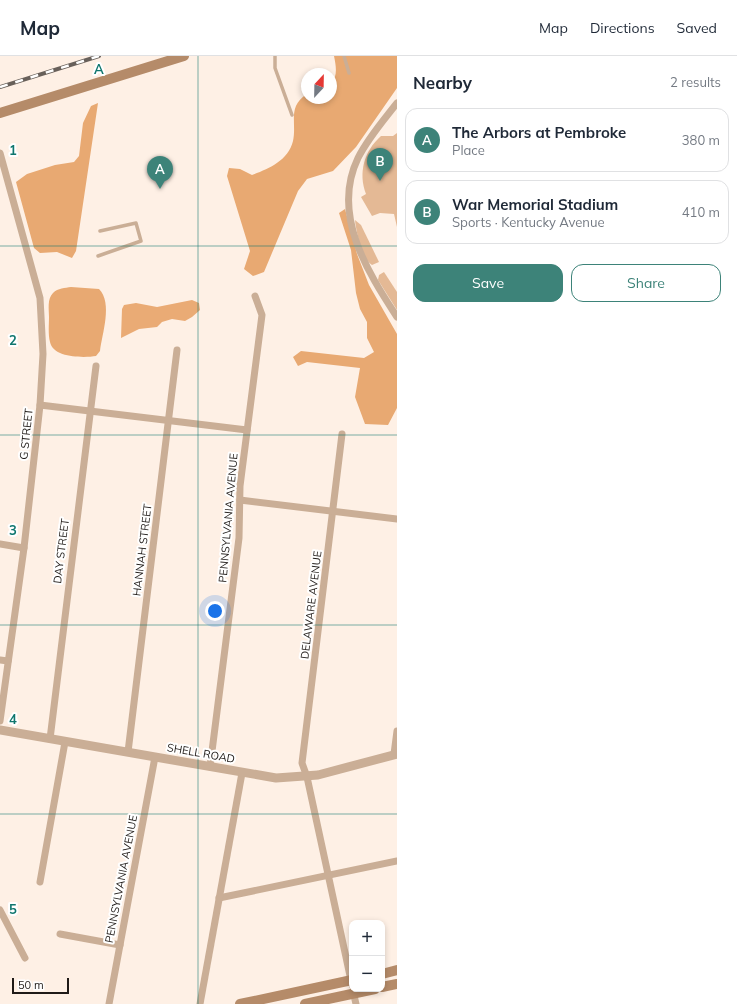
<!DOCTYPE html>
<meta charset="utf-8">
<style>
:root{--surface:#fff;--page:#f6f6f7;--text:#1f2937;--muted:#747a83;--line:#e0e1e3;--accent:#3d8379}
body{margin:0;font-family:Mulish,sans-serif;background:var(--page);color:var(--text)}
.controls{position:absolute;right:12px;bottom:12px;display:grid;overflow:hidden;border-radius:8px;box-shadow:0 2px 6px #0003}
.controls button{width:36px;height:36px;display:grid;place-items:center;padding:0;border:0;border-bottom:1px solid var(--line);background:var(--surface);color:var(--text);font:20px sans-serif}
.compass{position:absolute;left:301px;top:12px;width:36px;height:36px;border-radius:50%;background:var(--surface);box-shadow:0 2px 6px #0003;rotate:22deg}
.scale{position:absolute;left:12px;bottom:10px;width:57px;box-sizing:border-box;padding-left:4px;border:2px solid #1f1a17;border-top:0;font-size:11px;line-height:14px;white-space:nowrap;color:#1f1a17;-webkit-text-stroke:3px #fff;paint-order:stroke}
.you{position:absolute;left:215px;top:555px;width:14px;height:14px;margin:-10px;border:3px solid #fff;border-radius:50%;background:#1a73e8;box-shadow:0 0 0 6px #1a73e833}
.badge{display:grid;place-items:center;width:26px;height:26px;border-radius:50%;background:var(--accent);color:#fff;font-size:13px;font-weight:700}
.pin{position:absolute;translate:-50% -33px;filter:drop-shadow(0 1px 2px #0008)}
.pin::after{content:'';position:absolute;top:21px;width:14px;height:12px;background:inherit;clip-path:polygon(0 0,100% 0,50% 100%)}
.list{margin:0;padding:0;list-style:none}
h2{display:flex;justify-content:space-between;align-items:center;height:52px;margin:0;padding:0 16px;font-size:17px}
h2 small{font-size:13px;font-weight:400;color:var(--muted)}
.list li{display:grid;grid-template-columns:26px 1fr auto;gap:12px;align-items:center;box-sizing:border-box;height:64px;margin:0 8px 8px;padding:0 8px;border:1px solid var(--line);border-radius:12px}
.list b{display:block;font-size:15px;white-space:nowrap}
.list p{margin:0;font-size:13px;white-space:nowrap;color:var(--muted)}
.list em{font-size:13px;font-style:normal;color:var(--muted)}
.actions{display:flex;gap:8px;padding:12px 16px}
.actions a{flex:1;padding:9px 0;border:1px solid var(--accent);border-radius:12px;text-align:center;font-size:14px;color:var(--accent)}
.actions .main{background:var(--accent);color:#fff}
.map{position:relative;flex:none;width:397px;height:948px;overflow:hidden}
header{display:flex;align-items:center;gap:24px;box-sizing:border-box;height:56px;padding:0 20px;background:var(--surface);border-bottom:1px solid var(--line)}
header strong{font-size:19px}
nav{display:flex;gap:22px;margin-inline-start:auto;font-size:14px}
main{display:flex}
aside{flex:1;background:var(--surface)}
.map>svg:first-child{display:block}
.green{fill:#e4b995}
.forest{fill:#e8a972}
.water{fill:#eaab75}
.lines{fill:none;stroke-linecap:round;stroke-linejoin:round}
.service{stroke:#caae96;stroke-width:3.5}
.minor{stroke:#caae96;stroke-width:7}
.tertiary{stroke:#caae96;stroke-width:9}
.secondary{stroke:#b58b69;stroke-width:10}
.rail-casing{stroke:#68605a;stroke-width:4}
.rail{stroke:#fff;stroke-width:2.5;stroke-dasharray:8;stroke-linecap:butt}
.grid{fill:none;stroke:#0f766e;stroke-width:1;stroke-opacity:0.55}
.labels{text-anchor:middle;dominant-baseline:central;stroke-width:4;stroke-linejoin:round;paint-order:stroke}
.street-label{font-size:11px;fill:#1f1a17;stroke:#fff}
.grid-label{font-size:13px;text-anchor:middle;font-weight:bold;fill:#0f766e;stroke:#fff;stroke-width:4;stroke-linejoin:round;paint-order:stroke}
</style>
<header>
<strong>Map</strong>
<nav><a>Map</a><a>Directions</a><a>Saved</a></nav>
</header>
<main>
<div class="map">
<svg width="397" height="948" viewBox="0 0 397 948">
<rect width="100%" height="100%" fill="#fef0e5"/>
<g class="green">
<path d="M397 77V171L394 158 380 157 372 160 361 141 366 138C358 117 364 95 381 80H393Z"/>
<path d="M355 164 361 169 379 206 372 209C362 203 356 175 355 164Z"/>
<path d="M384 216 397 236V254L378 224 379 219Z"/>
</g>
<g class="forest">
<path d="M334 0H397V32L356 91 333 115 307 123 298 135 264 216 253 220 244 213 250 195 227 120 229 112 240 113 252 119C268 113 288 105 293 85 297 66 287 51 307 38V42H331V28C338 20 336 10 334 0Z"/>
<path d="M98 47 76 195 72 202 57 196 40 197 34 192 16 126 27 118 55 109 74 106 79 100 83 67 91 50Z"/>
<path d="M345 153 357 198 369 229 397 278V352L388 369 365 368 355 341 360 312 307 306 298 310 293 301 301 295 364 302 374 296 367 282V266L360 253 356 237 351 194 339 157Z"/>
<path d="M71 231 99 233C113 247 102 278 100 295L96 300C84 302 53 302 50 286 48 278 49 268 49 261 49 253 47 243 53 237 58 232 65 232 71 231Z"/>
</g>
<path class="water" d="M192 244 199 247 200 254 192 261 185 265 172 263 162 266 157 271 139 273 121 282 122 253 124 249 136 247 157 251Z"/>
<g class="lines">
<g class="service">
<path d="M275 0V12L292 59"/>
<path d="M344 0 349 17"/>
<path d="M98 200 141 185 136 167 100 175"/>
</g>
<g class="minor">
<path d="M397 47C383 65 368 82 358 102 331 158 367 215 397 261"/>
<path d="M0 97 40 242 43 298 40 349 24 492 0 665"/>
<path d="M40 349 247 374"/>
<path d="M342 378 302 707 307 721 352 929"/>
<path d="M240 444 397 463"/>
<path d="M0 488 24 492"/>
<path d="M0 604 8 605"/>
<path d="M50 683 96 310"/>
<path d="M128 696 177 294"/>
<path d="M394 698 397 675"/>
<path d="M210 711 239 482 240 430 262 259 255 240"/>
<path d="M40 826 65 686"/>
<path d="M219 842 397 805"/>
<path d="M0 854 25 902"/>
<path d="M60 878 120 889"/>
<path d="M353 935 356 948"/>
<path d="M109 948 155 701"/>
<path d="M200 948 242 717"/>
</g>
<path class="tertiary" d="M0 674 276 722 318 719 397 698"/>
<g class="secondary">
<path d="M0 57 184 0"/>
<path d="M382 918 397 914"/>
<path d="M382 931 397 928"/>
<path d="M240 948 352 924"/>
<path d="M305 948 375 933"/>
</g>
<defs>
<path id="rail" d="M0 31 99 0"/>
</defs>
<use href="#rail" class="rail-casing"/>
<use href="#rail" class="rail"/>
</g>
<path class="grid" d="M198 0V948M0 190H397M0 379H397M0 569H397M0 758H397"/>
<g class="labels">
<g class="street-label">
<text transform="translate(26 378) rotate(-84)">G STREET</text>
<text transform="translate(228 462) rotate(-85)">PENNSYLVANIA AVENUE</text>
<text transform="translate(142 494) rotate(-83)">HANNAH STREET</text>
<text transform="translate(61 495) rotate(-83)">DAY STREET</text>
<text transform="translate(311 549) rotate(-83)">DELAWARE AVENUE</text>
<text transform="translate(201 697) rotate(10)">SHELL ROAD</text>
<text transform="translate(121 823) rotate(-79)">PENNSYLVANIA AVENUE</text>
</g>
</g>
<g class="grid-label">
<text x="99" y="18">A</text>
<text x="13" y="99">1</text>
<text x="13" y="289">2</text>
<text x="13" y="479">3</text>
<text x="13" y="668">4</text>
<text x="13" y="858">5</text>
</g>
</svg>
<div class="controls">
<button>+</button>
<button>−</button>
</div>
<svg class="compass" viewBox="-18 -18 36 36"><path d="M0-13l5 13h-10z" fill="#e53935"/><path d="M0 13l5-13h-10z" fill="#747a83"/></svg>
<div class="scale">50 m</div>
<div class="you"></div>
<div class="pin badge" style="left:160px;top:133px">A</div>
<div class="pin badge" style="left:380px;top:125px">B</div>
</div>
<aside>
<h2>Nearby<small>2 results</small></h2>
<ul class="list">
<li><span class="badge">A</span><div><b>The Arbors at Pembroke</b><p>Place</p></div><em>380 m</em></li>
<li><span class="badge">B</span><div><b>War Memorial Stadium</b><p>Sports · Kentucky Avenue</p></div><em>410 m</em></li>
</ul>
<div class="actions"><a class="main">Save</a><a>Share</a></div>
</aside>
</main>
